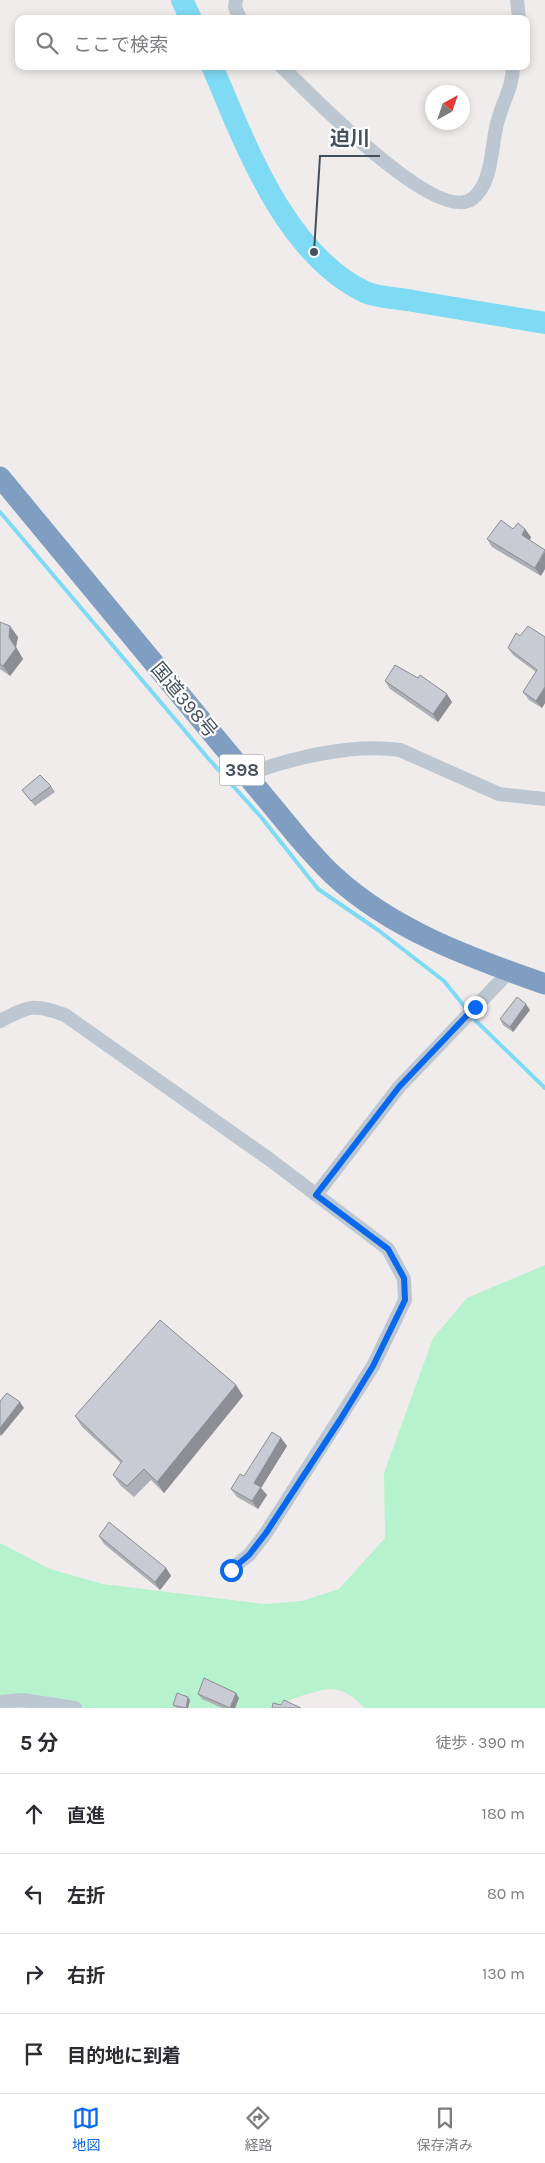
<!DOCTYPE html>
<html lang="ja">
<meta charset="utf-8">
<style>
:root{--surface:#fff;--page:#f7f7f7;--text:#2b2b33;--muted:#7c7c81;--line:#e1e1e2;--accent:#0969ee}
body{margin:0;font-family:Karla,"Noto Sans JP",sans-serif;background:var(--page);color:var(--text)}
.compass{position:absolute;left:425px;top:85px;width:45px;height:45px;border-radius:50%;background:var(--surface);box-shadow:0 2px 8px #0003;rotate:40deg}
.stop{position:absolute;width:15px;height:15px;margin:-11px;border:4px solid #0969ee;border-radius:50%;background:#fff}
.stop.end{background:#0969ee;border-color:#fff;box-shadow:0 1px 5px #0008}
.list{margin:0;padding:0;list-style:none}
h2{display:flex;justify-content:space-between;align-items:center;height:65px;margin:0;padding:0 20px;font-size:21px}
h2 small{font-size:16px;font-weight:400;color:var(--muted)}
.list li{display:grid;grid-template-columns:32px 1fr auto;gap:15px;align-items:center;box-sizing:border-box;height:80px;padding:0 20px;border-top:1px solid var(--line)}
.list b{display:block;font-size:19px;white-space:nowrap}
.list em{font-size:16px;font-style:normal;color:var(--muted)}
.icon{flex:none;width:28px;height:28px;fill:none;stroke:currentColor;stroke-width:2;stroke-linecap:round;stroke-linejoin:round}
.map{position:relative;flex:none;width:545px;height:1708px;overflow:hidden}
.search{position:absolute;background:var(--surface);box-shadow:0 2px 8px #0003;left:15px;right:15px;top:15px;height:55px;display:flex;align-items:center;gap:12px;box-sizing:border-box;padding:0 18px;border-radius:10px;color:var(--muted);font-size:19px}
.sheet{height:385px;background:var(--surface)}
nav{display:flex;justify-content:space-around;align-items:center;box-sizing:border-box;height:70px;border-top:1px solid var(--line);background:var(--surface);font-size:14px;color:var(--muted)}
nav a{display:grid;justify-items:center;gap:2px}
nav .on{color:var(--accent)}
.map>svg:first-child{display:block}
.green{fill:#b6f2ce}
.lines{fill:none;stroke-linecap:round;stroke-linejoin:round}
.stream{stroke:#7fdaf3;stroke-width:4}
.river{stroke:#7fdaf3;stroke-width:22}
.minor{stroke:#bcc7d1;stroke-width:14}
.highway{stroke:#7f9ec1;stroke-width:21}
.wall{fill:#acafb5}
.shaded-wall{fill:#8c8e94}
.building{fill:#c8cbd3;stroke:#8c8e94}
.route{stroke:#0969ee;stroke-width:6}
.labels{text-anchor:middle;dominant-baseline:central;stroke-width:4.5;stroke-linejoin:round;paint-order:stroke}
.shield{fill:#fff;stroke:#7b848d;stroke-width:1}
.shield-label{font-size:18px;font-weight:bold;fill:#43505c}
.street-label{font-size:19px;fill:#43505c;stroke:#fff}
.leader{fill:none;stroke:#43505c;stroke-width:2}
.callout-dot{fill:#43505c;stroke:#fff;stroke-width:2}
.callout-label{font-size:20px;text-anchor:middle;font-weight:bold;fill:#43505c;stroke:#fff;stroke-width:4.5;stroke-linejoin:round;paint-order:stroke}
</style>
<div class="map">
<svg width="545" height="1708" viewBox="0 0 545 1708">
<rect width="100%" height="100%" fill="#f0ecec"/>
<path class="green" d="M545 1265V1708H364C356 1698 345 1690 331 1689 317 1689 284 1702 271 1708H20L0 1700V1543L50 1569 103 1584 265 1604 302 1601 339 1589 385 1538 384 1473 433 1338 467 1298Z"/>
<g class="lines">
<path class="stream" d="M0 512 207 757 261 817 318 889 378 930 444 981 476 1021 545 1088"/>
<g class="river">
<path d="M182 0 191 19"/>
<path d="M212 66C245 143 284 253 365 292 378 298 399 298 413 301 457 308 501 316 545 323"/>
</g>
<g class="minor">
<path d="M236 0 235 7 240 19"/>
<path d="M517 0 519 19"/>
<path d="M281 66C308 92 435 225 472 199 492 184 491 150 496 128 500 106 513 89 513 66"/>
<path d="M246 775C291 758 352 743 400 750L499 794 545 799"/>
<path d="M0 1021C28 1006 34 1003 65 1015L269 1159 388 1249 404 1279 405 1300 373 1366 266 1533 249 1555 231 1569"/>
<path d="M316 1195 399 1087 509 972"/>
<path d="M0 1702 22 1700 75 1708"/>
</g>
<path class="highway" d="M0 477 302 842C312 853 322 865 333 875 392 930 471 958 545 984"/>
</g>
<g class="wall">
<path d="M513 529H525L531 537 530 540 541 576 492 547 487 539Z"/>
<path d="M0 622 18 637 16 647 23 659 10 676 0 669Z"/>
<path d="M545 637V703L542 708 529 700 523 692 536 672 513 655 508 648Z"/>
<path d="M385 681 452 702 438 722 390 689Z"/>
<path d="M51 786 55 792 35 806 22 790Z"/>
<path d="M530 1010 513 1032 503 1025 500 1019Z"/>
<path d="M236 1385 243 1396 164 1493 151 1480 134 1497 120 1485 113 1475 121 1463 82 1427 75 1416Z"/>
<path d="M281 1438 287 1446 261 1488 267 1495 258 1509 237 1497 231 1489 244 1476Z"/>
<path d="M99 1536 166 1568 171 1576 160 1590 104 1544Z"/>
<path d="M198 1694 239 1698 235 1708H222L202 1699Z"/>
<path d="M190 1700 188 1708H178L175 1707 173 1705Z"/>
</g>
<g class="shaded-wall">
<path d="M525 529 531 537 528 543 522 535Z"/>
<path d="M545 551V569L541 576 535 568Z"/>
<path d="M10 626 18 637 16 647 23 659 10 676 3 666Z"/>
<path d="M545 687V703L542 708 536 701Z"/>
<path d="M447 694 452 702 438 722 433 714Z"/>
<path d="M526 1004 530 1010 513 1032 510 1027Z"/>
<path d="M236 1385 243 1396 164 1493 157 1482Z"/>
<path d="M20 1402 24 1408 1 1436 0 1434V1428Z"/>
<path d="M281 1438 287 1446 261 1488 267 1495 258 1509 252 1501 254 1483Z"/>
<path d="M166 1568 171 1576 160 1590 155 1582Z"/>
<path d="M236 1693 239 1698 235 1708H230Z"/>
<path d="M188 1697 190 1700 188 1708H186Z"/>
</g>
<g class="building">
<path d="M501 520 513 529 518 523 525 529 522 535 545 550 535 568 487 539Z"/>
<path d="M0 622 10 626 9 637 16 648 3 666 0 664Z"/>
<path d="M528 626 545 637V687L536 701 523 692 537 670 508 648 516 633 520 636Z"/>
<path d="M395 665 418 678 420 675 447 694 433 714 385 681Z"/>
<path d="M40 775 51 786 31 801 22 790Z"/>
<path d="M517 997 526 1004 510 1027 500 1019Z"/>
<path d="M160 1320 236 1385 157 1482 144 1469 127 1486 113 1475 122 1461 75 1416Z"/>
<path d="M7 1393 20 1402 0 1428V1401Z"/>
<path d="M272 1432 281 1438 254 1483 261 1487 252 1501 231 1489 240 1474 244 1476Z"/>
<path d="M109 1522 166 1568 155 1582 99 1536Z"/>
<path d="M204 1678 236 1693 230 1708 198 1694Z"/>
<path d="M177 1693 188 1697 186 1708 173 1705Z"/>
<path d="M284 1700 301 1708H272L273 1703 281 1705Z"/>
</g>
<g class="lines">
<path class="route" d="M231 1570 249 1555 266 1533 340 1420 373 1366 405 1300 404 1278 388 1249 316 1195 399 1087 475 1007"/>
</g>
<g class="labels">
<rect class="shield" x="219.5" y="754.5" width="45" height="31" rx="4"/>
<g class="shield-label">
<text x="242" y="770">398</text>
</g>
<g class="street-label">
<text transform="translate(184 700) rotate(50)">国道398号</text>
</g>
</g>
<path class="leader" d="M314 252L320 156H380"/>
<circle class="callout-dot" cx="314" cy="252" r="5"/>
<g class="callout-label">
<text x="350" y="145">迫川</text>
</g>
</svg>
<svg class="compass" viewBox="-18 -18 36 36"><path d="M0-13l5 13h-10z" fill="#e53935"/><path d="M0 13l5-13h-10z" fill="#7c7c81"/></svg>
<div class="stop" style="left:231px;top:1570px"></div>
<div class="stop end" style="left:475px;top:1007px"></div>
<div class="search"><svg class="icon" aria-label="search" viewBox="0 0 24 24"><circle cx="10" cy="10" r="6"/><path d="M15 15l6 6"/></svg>ここで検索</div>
</div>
<section class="sheet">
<h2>5 分<small>徒歩 · 390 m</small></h2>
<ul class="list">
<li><svg class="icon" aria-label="ahead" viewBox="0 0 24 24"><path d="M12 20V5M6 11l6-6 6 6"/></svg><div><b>直進</b></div><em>180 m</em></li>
<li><svg class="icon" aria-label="left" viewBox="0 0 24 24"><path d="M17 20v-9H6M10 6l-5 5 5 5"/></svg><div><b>左折</b></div><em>80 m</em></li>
<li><svg class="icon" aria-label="right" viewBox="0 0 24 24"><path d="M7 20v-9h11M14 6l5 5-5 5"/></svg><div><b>右折</b></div><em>130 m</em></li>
<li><svg class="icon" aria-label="arrive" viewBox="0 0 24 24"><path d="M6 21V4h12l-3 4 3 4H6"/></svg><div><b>目的地に到着</b></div></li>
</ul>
</section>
<nav>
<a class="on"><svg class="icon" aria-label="map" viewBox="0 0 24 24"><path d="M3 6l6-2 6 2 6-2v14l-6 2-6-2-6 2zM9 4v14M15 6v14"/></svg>地図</a>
<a><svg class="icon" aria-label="directions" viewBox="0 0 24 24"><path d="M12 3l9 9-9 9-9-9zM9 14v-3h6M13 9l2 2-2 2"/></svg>経路</a>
<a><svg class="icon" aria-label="saved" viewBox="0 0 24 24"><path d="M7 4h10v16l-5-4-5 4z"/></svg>保存済み</a>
</nav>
